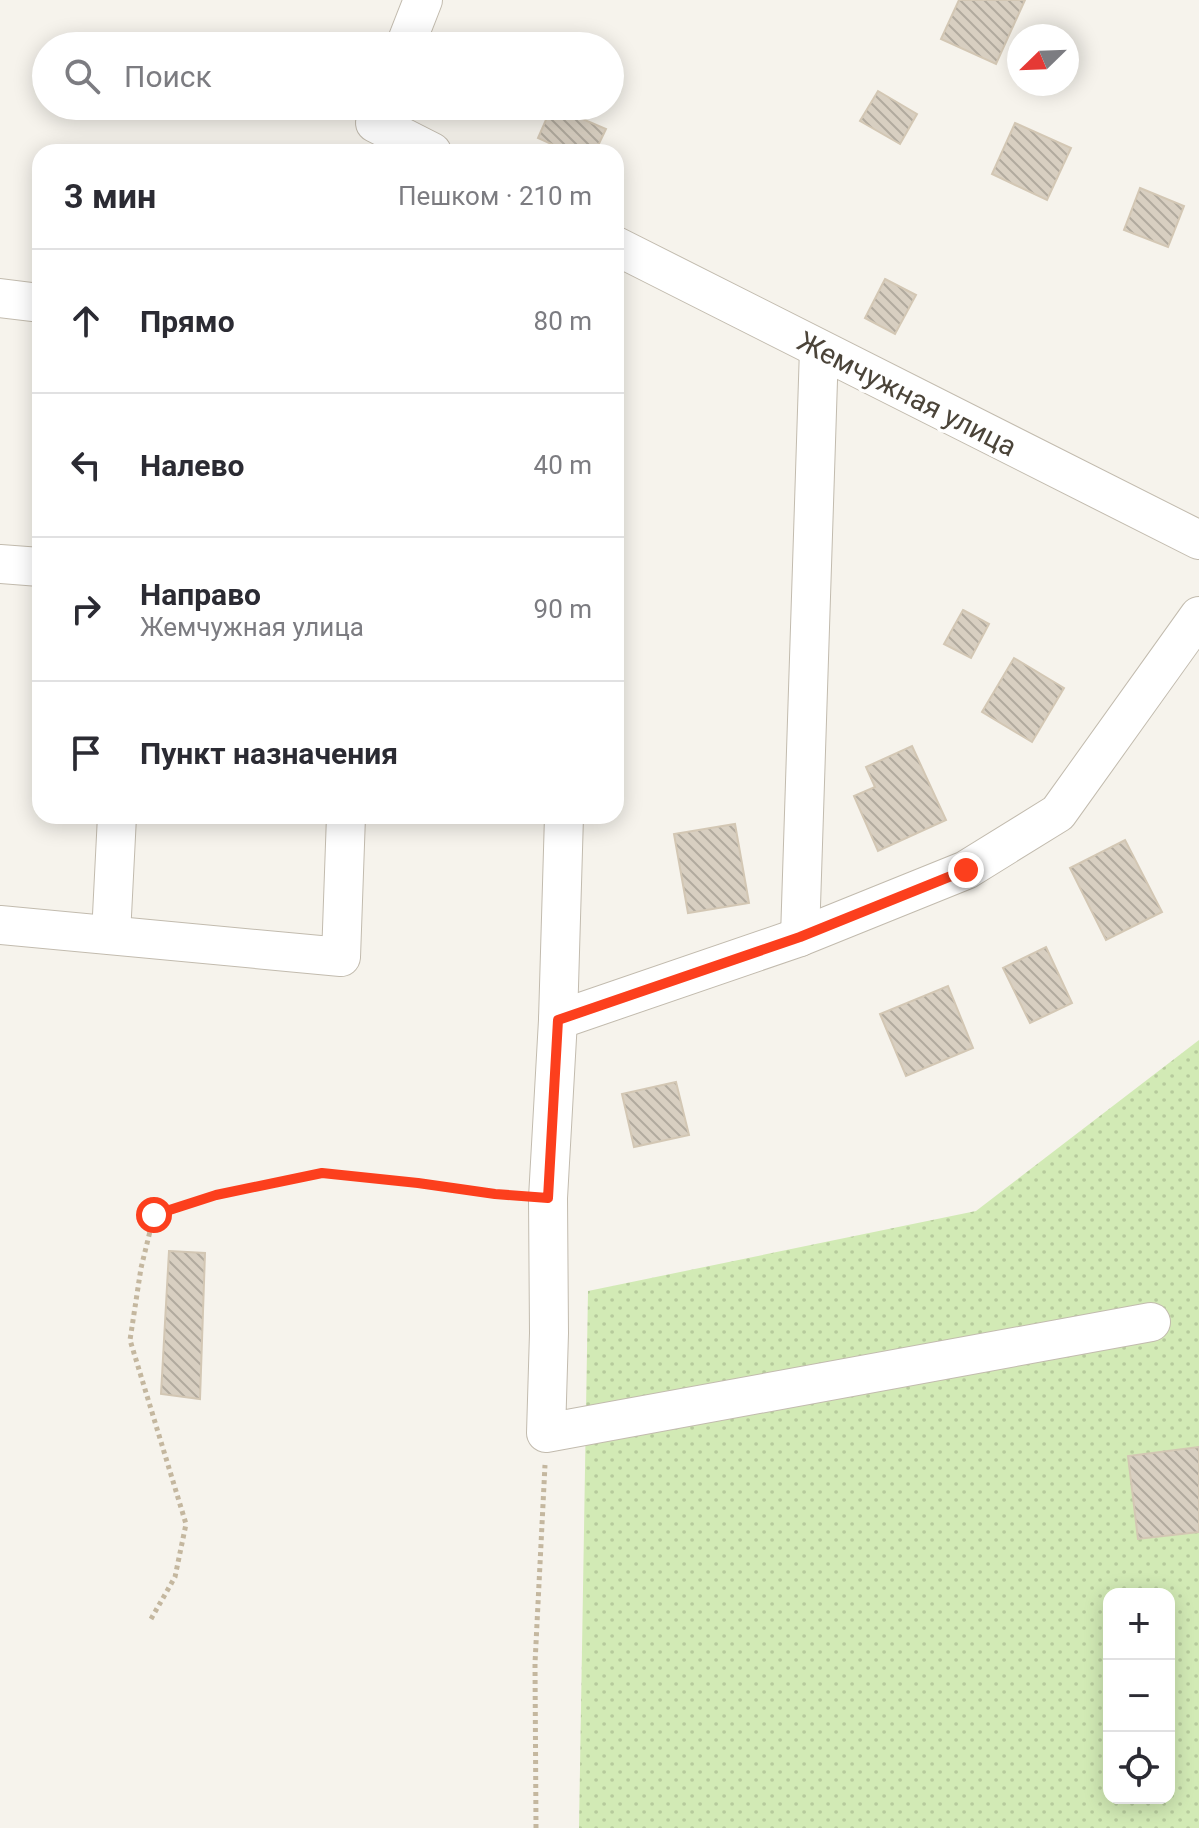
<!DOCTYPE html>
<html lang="ru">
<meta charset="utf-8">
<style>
:root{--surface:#fff;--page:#f7f7f7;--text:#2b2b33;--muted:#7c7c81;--line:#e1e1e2}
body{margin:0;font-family:Roboto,sans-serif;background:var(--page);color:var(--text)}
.controls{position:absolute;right:24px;bottom:24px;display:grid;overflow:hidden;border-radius:16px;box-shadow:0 4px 20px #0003}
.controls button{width:72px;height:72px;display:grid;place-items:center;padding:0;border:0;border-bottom:2px solid var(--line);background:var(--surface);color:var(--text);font:40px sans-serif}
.compass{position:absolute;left:1007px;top:24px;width:72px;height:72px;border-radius:50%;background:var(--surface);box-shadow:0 4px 20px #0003;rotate:247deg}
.stop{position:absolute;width:24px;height:24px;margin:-18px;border:6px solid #fc3f1d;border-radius:50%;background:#fff}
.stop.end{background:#fc3f1d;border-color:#fff;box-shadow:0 2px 8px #0008}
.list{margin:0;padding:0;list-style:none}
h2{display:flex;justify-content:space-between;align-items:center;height:104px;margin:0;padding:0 32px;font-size:34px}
h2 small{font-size:26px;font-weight:400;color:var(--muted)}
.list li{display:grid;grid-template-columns:52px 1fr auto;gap:24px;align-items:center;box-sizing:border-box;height:144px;padding:0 32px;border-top:2px solid var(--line)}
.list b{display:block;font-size:30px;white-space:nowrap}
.list p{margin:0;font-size:26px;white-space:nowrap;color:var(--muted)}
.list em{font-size:26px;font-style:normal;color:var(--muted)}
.icon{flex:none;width:44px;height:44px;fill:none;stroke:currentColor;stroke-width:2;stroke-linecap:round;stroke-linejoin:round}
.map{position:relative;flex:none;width:1199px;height:1828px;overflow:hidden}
.search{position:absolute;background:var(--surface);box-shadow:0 4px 20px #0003;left:32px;top:32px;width:592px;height:88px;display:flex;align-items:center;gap:20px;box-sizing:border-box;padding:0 28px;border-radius:44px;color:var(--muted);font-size:30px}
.panel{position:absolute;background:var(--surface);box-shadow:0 4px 20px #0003;left:32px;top:144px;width:592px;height:680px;border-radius:24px}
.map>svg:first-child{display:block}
.grass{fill:url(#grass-dots);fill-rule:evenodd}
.building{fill:url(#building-back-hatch);stroke:#d3c7b4;stroke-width:2}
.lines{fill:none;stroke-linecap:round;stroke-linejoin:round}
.minor-casing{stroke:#c2bbae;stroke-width:40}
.path{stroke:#c4b79f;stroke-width:5;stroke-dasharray:4 4;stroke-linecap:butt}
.minor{stroke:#fff;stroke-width:38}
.route{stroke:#fc3f1d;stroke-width:10}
.labels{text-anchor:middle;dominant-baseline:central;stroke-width:7;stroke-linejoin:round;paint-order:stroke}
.street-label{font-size:28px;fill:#4b4439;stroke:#fff}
</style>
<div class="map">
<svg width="1199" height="1828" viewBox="0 0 1199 1828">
<defs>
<pattern id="grass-dots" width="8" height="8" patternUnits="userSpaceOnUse" patternTransform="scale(2)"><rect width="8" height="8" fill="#d2eab5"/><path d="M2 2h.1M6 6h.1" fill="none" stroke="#b6ca9c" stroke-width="1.8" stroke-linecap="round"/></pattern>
<pattern id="building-back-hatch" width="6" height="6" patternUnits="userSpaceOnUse" patternTransform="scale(2)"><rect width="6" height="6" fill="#d8cfc1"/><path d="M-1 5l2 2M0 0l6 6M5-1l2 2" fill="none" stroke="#b1aa9e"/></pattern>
</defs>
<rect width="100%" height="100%" fill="#f6f3ec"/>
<path class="grass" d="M1199 1040V1828H579L588 1291 976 1211ZM1109 1594H1169V1798H1109Z"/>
<g class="building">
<path d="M959 0H1025L996 64 941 39Z"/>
<path d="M878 91 917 114 900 144 860 121Z"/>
<path d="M552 106 606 129 595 152H569L538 138Z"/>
<path d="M1015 123 1071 148 1047 200 992 174Z"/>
<path d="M1140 188 1184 206 1168 247 1124 230Z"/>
<path d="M885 279 916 295 895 334 865 318Z"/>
<path d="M963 610 989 624 971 658 944 644Z"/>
<path d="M1014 658 1064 688 1032 742 982 712Z"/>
<path d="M912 746 946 820 878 851 854 796 875 787 866 767Z"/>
<path d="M735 824 749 903 688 913 674 834Z"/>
<path d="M1125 840 1162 912 1106 940 1070 868Z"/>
<path d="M1046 947 1072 1003 1030 1023 1003 968Z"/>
<path d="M948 986 973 1048 906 1076 880 1014Z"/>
<path d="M676 1082 689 1135 634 1147 622 1094Z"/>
<path d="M169 1251 205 1253 200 1399 161 1394Z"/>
<path d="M1199 1447V1532L1138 1539 1128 1456Z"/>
</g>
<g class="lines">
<defs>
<g id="minor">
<path d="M405 46 423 0"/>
<path d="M375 123 432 152"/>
<path d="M616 246 1199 540"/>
<path d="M0 298 40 303"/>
<path d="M0 564 40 567"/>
<path d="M564 816 558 1020 548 1198 549 1333 546 1433 1151 1322"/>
<path d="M0 925 341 957 346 816"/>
<path d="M111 935 117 816"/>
<path d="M800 937 819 349"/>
<path d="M558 1020 800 937 966 870 1058 813 1199 616"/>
</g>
</defs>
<use href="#minor" class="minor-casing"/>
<g class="path">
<path d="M151 1619 175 1577 186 1524 130 1340 141 1268 154 1215 216 1195 322 1173 516 1196"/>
<path d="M536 1828 535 1663 545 1465"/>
</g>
<use href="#minor" class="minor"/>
</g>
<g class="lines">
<path class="route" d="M154 1215 216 1195 322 1173 418 1183 495 1194 548 1198 558 1020 800 937 966 870"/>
</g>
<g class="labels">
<g class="street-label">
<text transform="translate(907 394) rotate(27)">Жемчужная улица</text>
</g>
</g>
</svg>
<div class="controls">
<button>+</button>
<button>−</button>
<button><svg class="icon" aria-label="locate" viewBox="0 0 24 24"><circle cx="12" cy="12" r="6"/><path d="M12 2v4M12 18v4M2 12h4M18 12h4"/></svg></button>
</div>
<svg class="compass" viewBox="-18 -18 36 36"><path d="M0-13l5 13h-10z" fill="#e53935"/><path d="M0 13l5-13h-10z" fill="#7c7c81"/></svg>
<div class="stop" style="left:154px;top:1215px"></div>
<div class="stop end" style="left:966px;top:870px"></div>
<div class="search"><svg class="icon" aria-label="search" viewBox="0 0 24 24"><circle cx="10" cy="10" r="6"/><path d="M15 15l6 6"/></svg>Поиск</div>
<section class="panel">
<h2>3 мин<small>Пешком · 210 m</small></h2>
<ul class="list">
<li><svg class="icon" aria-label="ahead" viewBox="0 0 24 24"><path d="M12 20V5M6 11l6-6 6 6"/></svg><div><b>Прямо</b></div><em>80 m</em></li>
<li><svg class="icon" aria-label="left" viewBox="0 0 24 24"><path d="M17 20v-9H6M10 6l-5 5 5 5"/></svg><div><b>Налево</b></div><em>40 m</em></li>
<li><svg class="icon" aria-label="right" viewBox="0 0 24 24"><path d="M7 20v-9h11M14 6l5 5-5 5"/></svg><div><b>Направо</b><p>Жемчужная улица</p></div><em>90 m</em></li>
<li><svg class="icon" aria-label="arrive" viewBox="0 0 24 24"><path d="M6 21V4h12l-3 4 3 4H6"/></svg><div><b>Пункт назначения</b></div></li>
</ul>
</section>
</div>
